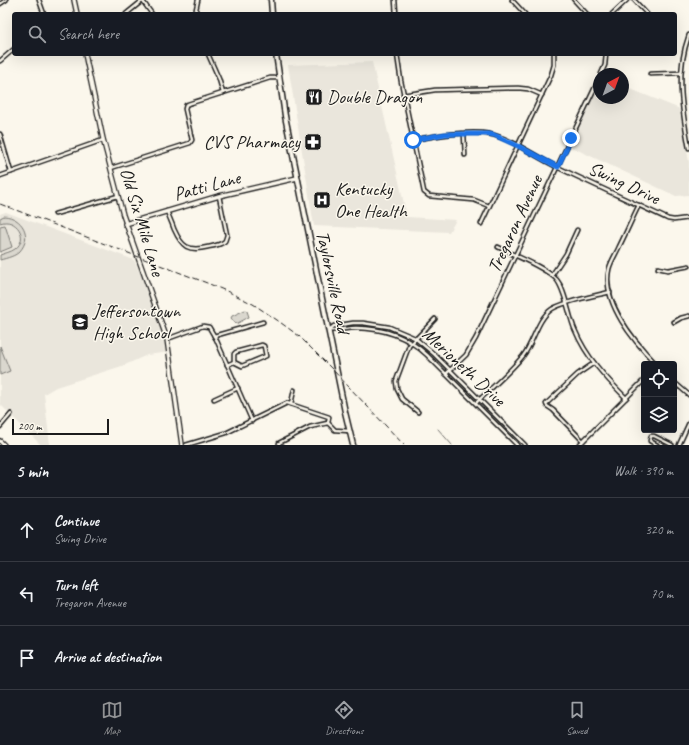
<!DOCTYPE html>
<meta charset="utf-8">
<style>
:root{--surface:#171b24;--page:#242831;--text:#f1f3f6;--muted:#9ea1a6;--line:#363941;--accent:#919294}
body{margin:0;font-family:Caveat,sans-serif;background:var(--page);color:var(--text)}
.controls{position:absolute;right:12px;bottom:12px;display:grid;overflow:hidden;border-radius:4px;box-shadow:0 4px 16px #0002}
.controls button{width:36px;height:36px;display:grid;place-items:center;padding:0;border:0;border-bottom:1px solid var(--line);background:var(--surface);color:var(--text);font:20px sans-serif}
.compass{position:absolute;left:593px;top:68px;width:36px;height:36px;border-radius:50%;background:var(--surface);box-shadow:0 4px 16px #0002;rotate:41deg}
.scale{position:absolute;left:12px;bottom:10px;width:97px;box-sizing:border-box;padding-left:4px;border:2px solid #1c1c1c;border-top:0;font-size:11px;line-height:14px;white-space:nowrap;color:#1c1c1c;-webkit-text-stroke:3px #fbf7ec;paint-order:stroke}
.stop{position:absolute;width:12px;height:12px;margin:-9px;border:3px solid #1a73e8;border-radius:50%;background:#fff}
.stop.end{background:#1a73e8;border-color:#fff;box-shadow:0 1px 4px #0008}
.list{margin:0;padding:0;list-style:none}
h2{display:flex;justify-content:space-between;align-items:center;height:52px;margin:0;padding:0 16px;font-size:17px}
h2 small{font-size:13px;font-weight:400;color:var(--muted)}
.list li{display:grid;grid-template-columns:26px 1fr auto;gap:12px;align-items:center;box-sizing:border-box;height:64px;padding:0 16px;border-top:1px solid var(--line)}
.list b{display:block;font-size:15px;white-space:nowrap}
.list p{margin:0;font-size:13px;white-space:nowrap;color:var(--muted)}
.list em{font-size:13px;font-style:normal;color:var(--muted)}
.icon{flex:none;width:22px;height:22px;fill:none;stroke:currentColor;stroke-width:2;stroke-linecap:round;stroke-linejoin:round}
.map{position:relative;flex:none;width:689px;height:445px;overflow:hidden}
.search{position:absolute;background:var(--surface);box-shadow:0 4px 16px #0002;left:12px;right:12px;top:12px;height:44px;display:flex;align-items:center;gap:10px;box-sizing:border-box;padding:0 14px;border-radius:4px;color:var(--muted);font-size:15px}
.sheet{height:244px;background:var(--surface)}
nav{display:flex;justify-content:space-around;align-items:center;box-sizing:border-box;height:56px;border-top:1px solid var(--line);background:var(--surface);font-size:11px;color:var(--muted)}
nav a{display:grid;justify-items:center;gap:2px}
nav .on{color:var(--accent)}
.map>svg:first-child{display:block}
.built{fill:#eae6dc}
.green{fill:#dad7ce;stroke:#7b7a75}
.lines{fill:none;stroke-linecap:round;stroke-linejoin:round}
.stream{stroke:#74726e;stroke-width:1}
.minor-casing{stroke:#1c1c1c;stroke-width:5.5}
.tertiary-casing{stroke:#1c1c1c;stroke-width:6}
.primary-casing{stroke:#1c1c1c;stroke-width:7}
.minor{stroke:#fbf7ec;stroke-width:2.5}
.tertiary{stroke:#fbf7ec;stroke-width:3.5}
.primary{stroke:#fbf7ec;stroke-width:4}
.rail{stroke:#1c1c1c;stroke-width:1;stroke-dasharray:6 3;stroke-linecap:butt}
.route{stroke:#1a73e8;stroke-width:5}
.labels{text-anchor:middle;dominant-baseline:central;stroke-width:3;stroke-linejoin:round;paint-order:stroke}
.poi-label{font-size:19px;fill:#1c1c1c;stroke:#fbf7ec;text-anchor:start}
.street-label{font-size:19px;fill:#1c1c1c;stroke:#fbf7ec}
</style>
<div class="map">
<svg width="689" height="445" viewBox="0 0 689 445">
<rect width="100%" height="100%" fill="#fbf7ec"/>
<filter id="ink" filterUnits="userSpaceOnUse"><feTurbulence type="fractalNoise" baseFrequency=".025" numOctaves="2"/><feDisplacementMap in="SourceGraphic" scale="8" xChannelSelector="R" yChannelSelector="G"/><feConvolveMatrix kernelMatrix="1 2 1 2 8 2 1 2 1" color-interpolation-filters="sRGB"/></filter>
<g filter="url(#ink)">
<g class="built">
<path d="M372 62 407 217 456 220 449 232 314 226 288 65Z"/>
<path d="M599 82V98H623V86L680 109 689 162V195L676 196 569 146Z"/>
<path d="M6 212 134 260 149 292 169 352 147 355 125 365 56 387 44 394 50 445H41L0 404V214Z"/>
</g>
<g class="green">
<path d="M4 216C22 217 33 236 20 251 16 256 7 258 0 260V255C5 253 11 252 15 249 30 238 16 217 0 223V218Z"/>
<path d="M5 225 12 247 0 252V226Z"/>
<path d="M245 310 247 311 249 317 236 324 231 318 232 316Z"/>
<path d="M0 346 10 371 0 375Z"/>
</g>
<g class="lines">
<path class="stream" d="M438 429 452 445"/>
<defs>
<g id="minor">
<path d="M39 0 44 14"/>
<path d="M142 0 152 14"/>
<path d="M395 0 396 14"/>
<path d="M512 0 525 14"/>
<path d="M574 0 587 14"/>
<path d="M634 0 647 14"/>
<path d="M0 4 6 0"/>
<path d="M126 14 142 1"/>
<path d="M195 14 198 0"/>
<path d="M612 14 627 0"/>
<path d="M689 35C675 74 682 108 689 148"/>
<path d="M208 54 219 79 223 93"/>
<path d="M397 54 401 81 424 192 429 196 474 200 489 206"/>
<path d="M0 61 14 49"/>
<path d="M601 74 605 65 606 54"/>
<path d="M650 74 680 73"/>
<path d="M403 95 435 90 518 88 528 89 542 95"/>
<path d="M0 134 11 172"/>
<path d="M464 134 465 155"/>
<path d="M413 140C434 136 467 130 489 134 511 138 534 156 555 166 592 184 630 201 668 219L674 220 689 218"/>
<path d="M111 168 190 143 192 140 185 109 186 105 188 104 270 78H278"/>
<path d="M0 176 103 140"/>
<path d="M639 205C632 219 626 233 619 247 616 254 611 261 609 269 601 303 635 342 656 364"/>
<path d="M167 211C169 217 172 223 174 229 182 247 188 252 208 247 214 246 221 245 225 241L227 235 219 196"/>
<path d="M55 214 118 196"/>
<path d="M481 224 551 75 554 65V54"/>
<path d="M498 247C513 255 545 267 556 279 565 288 569 317 575 330 586 357 606 378 626 398"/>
<path d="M658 268 668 270 689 266"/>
<path d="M552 275 566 254 577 230"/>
<path d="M674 322 681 318 689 316"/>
<path d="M329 330 334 326 353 323H363L389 327 415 338 434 354 525 445"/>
<path d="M329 330C338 331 347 328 356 328 383 328 408 337 427 355L517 445"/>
<path d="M214 336 263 322"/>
<path d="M167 339 203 326 209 327 216 339 252 421"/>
<path d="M262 345 264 346 266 356 242 366 234 362V354L236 352Z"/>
<path d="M227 365 234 362"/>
<path d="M446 374 466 355 476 338 599 79"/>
<path d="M674 382 689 395"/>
<path d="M214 399 238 388"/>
<path d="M476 403C491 388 509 373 523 356 534 342 537 319 552 309 565 301 594 296 610 292"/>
<path d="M291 404 294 390"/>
<path d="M418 412 402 399 397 389 396 381 409 346 435 319"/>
<path d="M0 427 11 414"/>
<path d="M583 441 553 410 547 406 546 404 578 374 594 363"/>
<path d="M186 445 226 433 287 403 329 417 328 423 335 430 350 431"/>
<path d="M279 445V443L310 427 328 423"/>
<path d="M579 445 644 380"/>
<path d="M657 445 650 441 651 436H654L672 445"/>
<path d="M679 445 689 423"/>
</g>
<g id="tertiary">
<path d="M74 0 77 14"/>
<path d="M85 54 103 139 123 215 167 339 182 445"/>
<path d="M125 224 219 196 297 178"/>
<path d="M0 441 4 445"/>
</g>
<g id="primary">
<path d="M271 0 272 14"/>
<path d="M276 54 285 116 345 412 353 445"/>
</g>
</defs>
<use href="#minor" class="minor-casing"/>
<use href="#tertiary" class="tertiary-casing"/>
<use href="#primary" class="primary-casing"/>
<use href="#minor" class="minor"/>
<use href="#tertiary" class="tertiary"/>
<use href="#primary" class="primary"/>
<path class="rail" d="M0 204 207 283 231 293 253 304 277 320 299 336 331 368 404 445"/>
</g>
</g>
<g class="lines" filter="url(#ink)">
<path class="route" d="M413 140 445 134H488L494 135 518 146 558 167 571 138"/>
</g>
<defs>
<symbol id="restaurant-square" viewBox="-11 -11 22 22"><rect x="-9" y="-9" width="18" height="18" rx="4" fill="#1c1c1c" stroke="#fbf7ec"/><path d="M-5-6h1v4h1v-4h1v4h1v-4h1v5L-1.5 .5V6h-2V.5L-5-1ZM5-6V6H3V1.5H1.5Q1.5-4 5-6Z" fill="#fff"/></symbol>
<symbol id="pharmacy-square" viewBox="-11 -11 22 22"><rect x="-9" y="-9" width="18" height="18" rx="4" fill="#1c1c1c" stroke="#fbf7ec"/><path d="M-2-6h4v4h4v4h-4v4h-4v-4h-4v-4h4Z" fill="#fff"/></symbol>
<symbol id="hospital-square" viewBox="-11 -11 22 22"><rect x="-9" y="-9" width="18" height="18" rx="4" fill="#1c1c1c" stroke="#fbf7ec"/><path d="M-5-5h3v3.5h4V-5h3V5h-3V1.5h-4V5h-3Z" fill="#fff"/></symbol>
<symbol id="school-square" viewBox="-11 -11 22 22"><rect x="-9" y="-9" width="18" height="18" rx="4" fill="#1c1c1c" stroke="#fbf7ec"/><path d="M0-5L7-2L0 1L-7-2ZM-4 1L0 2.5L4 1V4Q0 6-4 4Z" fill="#fff"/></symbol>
</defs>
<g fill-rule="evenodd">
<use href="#restaurant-square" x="304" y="87" width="20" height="20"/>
<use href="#pharmacy-square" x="303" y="132" width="20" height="20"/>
<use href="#hospital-square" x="312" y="190" width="20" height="20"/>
<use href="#school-square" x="70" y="312" width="20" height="20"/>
</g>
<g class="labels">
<g class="poi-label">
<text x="327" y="97">Double Dragon</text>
<text x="300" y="142" text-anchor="end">CVS Pharmacy</text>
<text x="335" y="189">Kentucky<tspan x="335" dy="22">One Health</tspan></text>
<text x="93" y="311">Jeffersontown<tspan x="93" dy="22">High School</tspan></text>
</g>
<g class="street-label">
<text transform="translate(624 183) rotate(25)">Swing Drive</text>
<text transform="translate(207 186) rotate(-15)">Patti Lane</text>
<text transform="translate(142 222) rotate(73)">Old Six Mile Lane</text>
<text transform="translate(515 224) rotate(-65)">Tregaron Avenue</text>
<text transform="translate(333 282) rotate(78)">Taylorsville Road</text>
<text transform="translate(464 367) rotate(43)">Merioneth Drive</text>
</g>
</g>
</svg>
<div class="controls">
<button><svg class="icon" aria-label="locate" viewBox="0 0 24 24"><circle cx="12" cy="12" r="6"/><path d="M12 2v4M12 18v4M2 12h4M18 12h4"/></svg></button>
<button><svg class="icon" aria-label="layers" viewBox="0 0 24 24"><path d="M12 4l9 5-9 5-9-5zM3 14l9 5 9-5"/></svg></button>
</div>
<svg class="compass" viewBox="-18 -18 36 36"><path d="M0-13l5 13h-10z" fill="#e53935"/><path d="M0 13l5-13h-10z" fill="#9ea1a6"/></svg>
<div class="scale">200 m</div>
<div class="stop" style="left:413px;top:140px"></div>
<div class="stop end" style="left:571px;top:138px"></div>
<div class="search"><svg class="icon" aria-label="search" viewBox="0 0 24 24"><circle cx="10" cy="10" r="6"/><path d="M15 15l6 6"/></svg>Search here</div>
</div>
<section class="sheet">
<h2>5 min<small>Walk · 390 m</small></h2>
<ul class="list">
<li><svg class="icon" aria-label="ahead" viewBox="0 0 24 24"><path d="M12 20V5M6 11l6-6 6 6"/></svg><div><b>Continue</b><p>Swing Drive</p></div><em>320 m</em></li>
<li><svg class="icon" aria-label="left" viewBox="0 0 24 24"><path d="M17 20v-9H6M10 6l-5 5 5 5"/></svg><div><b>Turn left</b><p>Tregaron Avenue</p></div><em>70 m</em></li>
<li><svg class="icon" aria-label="arrive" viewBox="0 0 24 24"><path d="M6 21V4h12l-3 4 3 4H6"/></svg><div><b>Arrive at destination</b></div></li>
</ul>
</section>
<nav>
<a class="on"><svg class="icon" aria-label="map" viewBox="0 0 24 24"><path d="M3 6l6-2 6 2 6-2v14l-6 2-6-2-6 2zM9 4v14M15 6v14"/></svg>Map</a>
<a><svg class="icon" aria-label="directions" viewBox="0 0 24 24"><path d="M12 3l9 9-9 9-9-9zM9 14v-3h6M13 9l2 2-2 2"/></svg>Directions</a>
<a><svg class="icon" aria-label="saved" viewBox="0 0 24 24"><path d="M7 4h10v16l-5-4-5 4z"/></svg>Saved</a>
</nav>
